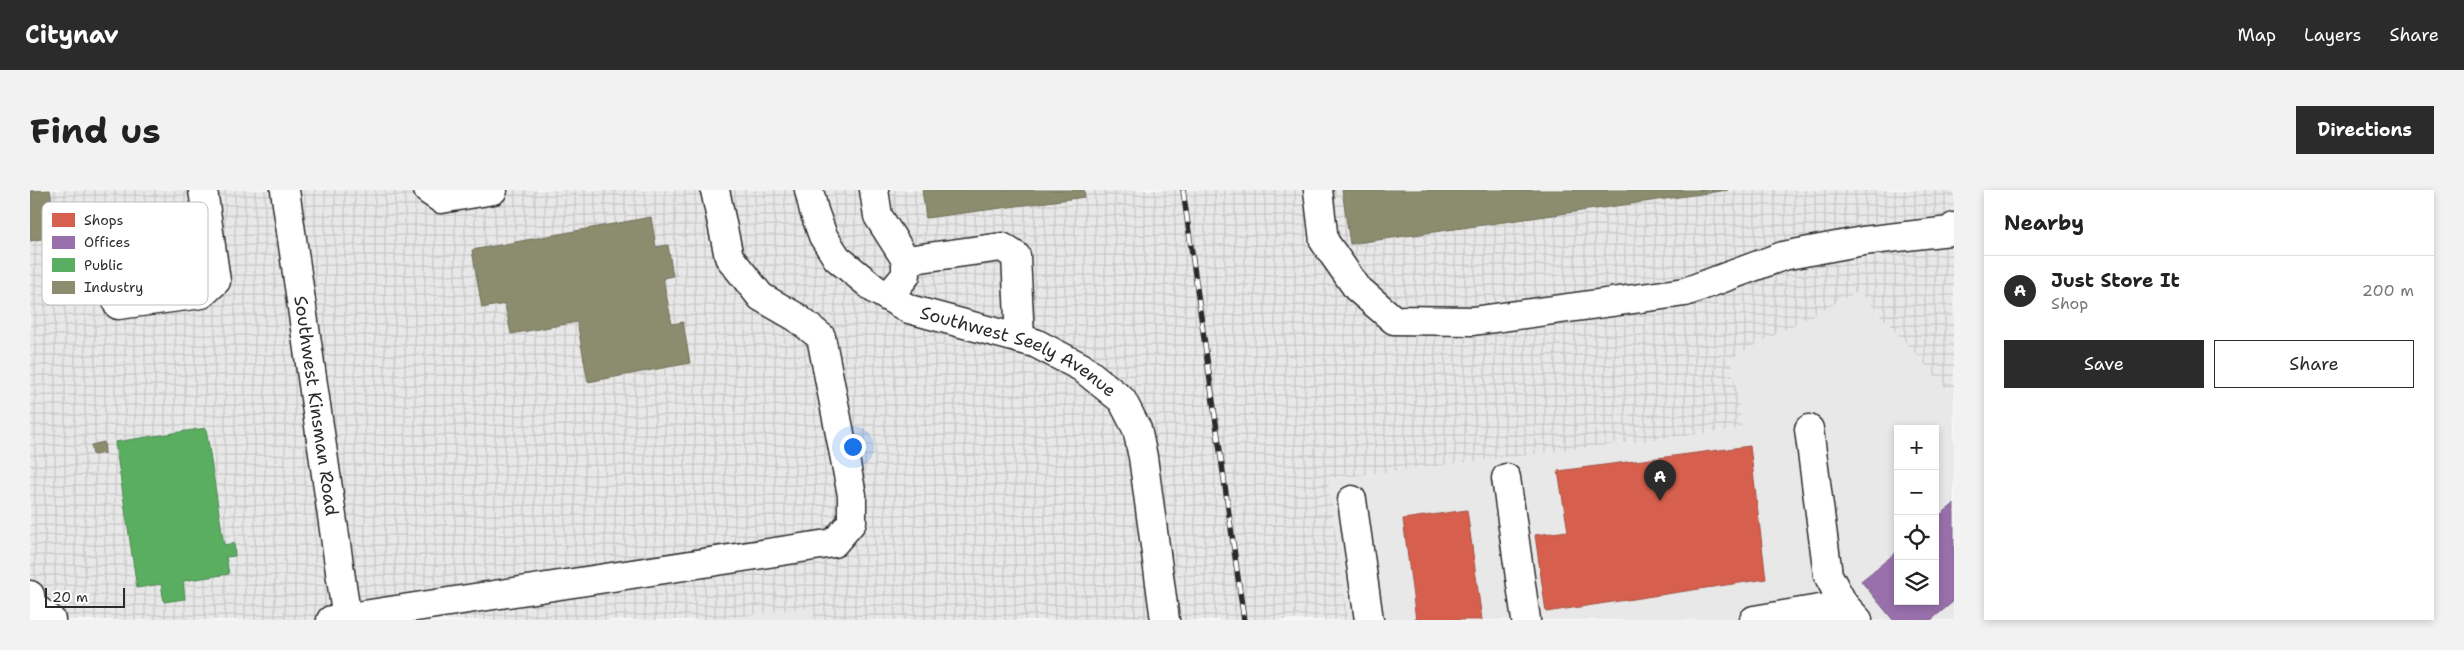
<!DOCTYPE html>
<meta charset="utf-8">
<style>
:root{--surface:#fff;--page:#f2f2f2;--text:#222;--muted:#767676;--line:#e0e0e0;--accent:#2b2b2b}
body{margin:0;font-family:"Shantell Sans",sans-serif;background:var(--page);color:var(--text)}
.controls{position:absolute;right:15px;bottom:15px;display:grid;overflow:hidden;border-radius:0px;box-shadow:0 2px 8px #0003}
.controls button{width:45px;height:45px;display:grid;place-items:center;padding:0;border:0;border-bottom:1px solid var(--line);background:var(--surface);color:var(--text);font:25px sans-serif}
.scale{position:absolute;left:15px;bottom:12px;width:80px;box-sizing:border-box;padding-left:5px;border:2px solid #2b2b2b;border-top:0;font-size:14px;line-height:18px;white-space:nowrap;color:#2b2b2b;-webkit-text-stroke:4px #fff;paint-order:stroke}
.you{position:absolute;left:822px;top:256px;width:18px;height:18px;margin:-12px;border:4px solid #fff;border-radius:50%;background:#1a73e8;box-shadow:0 0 0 8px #1a73e833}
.badge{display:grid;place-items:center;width:32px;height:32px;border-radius:50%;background:var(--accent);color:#fff;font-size:16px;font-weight:700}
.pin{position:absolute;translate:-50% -41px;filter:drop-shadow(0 1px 2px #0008)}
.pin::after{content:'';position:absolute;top:26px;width:18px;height:15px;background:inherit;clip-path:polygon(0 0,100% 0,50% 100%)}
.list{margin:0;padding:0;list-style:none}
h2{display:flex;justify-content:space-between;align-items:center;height:65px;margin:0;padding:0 20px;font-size:21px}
h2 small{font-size:16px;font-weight:400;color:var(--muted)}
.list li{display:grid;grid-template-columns:32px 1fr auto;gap:15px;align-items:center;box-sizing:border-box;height:70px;padding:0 20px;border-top:1px solid var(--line)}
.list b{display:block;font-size:19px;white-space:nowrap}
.list p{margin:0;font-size:16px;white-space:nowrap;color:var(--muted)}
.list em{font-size:16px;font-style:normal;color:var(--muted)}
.actions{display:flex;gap:10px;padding:15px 20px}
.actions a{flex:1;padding:11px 0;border:1px solid var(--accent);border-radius:0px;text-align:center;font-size:18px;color:var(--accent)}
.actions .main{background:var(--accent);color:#fff}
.icon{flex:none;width:28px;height:28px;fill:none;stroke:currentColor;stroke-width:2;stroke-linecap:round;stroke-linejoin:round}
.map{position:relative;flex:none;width:1924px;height:430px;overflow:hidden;border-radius:0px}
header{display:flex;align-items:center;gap:30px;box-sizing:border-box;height:70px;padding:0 25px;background:var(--accent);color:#fff}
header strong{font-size:24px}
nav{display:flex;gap:28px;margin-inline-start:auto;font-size:18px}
.intro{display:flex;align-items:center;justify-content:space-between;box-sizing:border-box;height:120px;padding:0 30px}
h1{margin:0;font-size:35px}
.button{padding:12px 22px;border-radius:0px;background:var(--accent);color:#fff;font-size:18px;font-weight:700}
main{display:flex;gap:30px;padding:0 30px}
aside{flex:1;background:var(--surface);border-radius:0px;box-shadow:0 2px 8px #0003}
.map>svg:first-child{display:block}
.built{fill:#e8e8e8;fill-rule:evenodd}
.industrial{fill:url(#industrial-grid)}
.shops{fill:#d6604d;stroke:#a35043}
.offices{fill:#9970ab;stroke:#785b85}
.public{fill:#5aae61;stroke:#4c8751}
.industry{fill:#8c8c6e;stroke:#6f6f5a}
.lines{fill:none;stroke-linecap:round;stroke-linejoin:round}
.minor-casing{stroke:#2b2b2b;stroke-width:31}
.major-casing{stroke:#2b2b2b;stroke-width:31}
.minor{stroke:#fff;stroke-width:28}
.major{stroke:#fff;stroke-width:28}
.rail-casing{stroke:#2b2b2b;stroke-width:5.5}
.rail{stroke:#fff;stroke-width:4;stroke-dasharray:11;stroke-linecap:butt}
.labels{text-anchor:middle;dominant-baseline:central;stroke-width:5;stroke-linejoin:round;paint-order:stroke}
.street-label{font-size:18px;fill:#2b2b2b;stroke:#fff}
.key{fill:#fff;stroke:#bfbfbf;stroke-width:1}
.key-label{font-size:14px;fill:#2b2b2b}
</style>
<header>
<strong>Citynav</strong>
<nav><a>Map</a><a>Layers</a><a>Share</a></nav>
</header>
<div class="intro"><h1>Find us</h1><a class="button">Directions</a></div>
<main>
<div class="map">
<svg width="1924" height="430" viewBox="0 0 1924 430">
<defs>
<pattern id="industrial-grid" width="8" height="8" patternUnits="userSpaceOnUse" patternTransform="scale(1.25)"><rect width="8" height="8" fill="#e8e8e8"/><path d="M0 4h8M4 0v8" fill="none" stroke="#c7c7c7"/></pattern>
</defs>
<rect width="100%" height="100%" fill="#f7f7f7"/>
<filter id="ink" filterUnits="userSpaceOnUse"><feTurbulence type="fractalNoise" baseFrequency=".02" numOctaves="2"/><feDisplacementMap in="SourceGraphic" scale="10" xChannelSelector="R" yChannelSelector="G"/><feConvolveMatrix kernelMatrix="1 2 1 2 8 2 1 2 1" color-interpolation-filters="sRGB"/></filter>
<g filter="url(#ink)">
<g class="built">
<path d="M1829 101 1924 207V430H1318L1297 289 1713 239 1701 168ZM1868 239H1905V411H1868Z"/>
<path d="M783 416 785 430H683Z"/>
</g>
<path class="industrial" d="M0 0H1924V207L1829 101 1701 168 1713 239 1298 289 1318 430H785L782 417 683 430H0Z"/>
<g class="shops">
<path d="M1720 256 1736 389 1516 422 1505 345 1538 341 1528 281Z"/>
<path d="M1437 320 1452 430H1386L1373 329Z"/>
</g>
<path class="offices" d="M1924 314V411L1901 430H1863L1831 391 1868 361V411H1905V329Z"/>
<path class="public" d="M176 238 194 355 204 353 205 366 196 367 199 384 153 391 155 409 134 412 131 394 107 398 85 252Z"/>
<g class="industry">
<path d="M20 0 28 46 0 51V1Z"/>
<path d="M892 0H1054L1055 7 896 28Z"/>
<path d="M1312 0H1698L1320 54Z"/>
<path d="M621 27 626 57 638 55 643 86 633 88 642 134 653 132 660 173 558 192 547 132 481 144 475 114 452 118 442 60Z"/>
<path d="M74 252 75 263 63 265 61 255Z"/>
</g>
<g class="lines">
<defs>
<g id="minor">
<path d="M398 0 411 9 463 0"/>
<path id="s1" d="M779 0 784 21 793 46 807 68 846 100 879 119 1005 153 1051 177 1092 210 1107 239 1113 267 1135 430"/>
<path d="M844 0 848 26 876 70V85L858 107"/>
<path d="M1288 0 1294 51 1327 98 1364 130 1443 131 1655 102 1753 66 1833 51 1920 41 1924 37"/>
<path d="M876 70 972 57 986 66 990 149"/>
<path d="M88 115 172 104 186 91 173 0"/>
<path d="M1779 239 1798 385 1814 415"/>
<path d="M1476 288 1496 430"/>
<path d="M1322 310 1339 430"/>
<path d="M0 405 1 415 21 430"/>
<path d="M301 430 804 353 822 332V305L791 147 766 127 731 107 699 67 685 0"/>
<path d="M1724 430 1814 415 1828 430"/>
</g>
<g id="major">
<path id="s2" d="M255 0 317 430"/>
</g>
</defs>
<use href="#minor" class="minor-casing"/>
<use href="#major" class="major-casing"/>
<use href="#minor" class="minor"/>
<use href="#major" class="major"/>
<defs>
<path id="rail" d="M1153 0 1214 430"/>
</defs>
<use href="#rail" class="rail-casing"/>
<use href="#rail" class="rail"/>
</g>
</g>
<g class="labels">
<g class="street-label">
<text stroke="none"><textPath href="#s1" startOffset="281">Southwest Seely Avenue</textPath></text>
<text stroke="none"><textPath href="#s2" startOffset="218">Southwest Kinsman Road</textPath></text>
</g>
</g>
<rect x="12" y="12" width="166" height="103" rx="8" class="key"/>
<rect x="22" y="23" width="23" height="14" fill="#d6604d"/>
<rect x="22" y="46" width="23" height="13" fill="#9970ab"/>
<rect x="22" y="68" width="23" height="14" fill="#5aae61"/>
<rect x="22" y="91" width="23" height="13" fill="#8c8c6e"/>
<g class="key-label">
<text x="54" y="35">Shops</text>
<text x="54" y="57">Offices</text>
<text x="54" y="80">Public</text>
<text x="54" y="102">Industry</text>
</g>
</svg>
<div class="controls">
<button>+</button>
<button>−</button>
<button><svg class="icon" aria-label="locate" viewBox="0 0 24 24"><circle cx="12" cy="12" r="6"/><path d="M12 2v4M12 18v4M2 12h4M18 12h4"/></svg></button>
<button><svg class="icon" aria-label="layers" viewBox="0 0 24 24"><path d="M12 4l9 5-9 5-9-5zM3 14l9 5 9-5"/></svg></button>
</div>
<div class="scale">20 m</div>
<div class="you"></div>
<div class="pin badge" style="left:1630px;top:311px">A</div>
</div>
<aside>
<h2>Nearby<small></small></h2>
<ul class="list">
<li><span class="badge">A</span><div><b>Just Store It</b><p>Shop</p></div><em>200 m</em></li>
</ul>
<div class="actions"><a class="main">Save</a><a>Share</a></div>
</aside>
</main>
